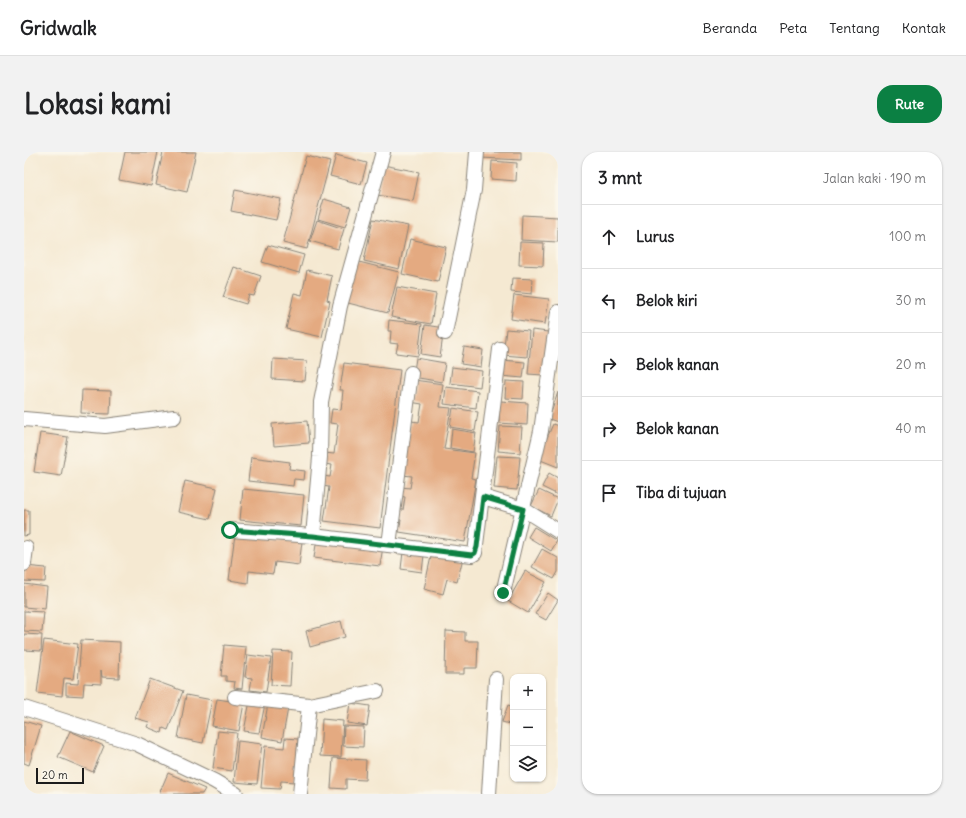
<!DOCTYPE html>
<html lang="id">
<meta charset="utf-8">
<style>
:root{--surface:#fff;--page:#f2f2f2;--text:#202124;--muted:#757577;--line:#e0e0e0;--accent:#0b8043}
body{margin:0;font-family:Delius,sans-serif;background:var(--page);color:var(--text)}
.controls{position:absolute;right:12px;bottom:12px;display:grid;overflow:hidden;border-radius:8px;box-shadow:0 1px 3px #0004}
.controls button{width:36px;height:36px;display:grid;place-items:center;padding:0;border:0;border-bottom:1px solid var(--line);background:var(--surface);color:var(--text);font:20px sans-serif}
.scale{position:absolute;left:12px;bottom:10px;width:48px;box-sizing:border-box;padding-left:4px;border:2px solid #1c1c1c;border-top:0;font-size:11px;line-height:14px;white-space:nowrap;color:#1c1c1c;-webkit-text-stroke:3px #fbf7ec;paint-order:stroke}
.stop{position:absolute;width:12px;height:12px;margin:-9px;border:3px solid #0b8043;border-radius:50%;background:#fff}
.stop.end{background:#0b8043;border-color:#fff;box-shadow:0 1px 4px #0008}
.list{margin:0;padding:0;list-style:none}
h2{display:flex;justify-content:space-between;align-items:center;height:52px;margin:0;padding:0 16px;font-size:17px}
h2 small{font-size:13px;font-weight:400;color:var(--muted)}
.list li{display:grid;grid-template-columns:26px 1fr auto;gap:12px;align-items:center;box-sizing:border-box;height:64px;padding:0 16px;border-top:1px solid var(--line)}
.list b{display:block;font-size:15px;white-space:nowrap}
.list em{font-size:13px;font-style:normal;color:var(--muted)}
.icon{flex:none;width:22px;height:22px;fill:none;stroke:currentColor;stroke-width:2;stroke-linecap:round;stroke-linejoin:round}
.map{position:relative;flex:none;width:534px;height:642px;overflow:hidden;border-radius:16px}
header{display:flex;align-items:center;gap:24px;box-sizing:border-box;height:56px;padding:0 20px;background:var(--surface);border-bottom:1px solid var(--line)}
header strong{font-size:19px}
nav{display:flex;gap:22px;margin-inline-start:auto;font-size:14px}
.intro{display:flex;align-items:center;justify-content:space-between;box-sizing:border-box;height:96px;padding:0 24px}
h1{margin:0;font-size:28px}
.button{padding:10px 18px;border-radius:16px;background:var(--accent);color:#fff;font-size:14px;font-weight:700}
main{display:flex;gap:24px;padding:0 24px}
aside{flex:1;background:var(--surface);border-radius:16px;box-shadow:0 1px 3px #0004}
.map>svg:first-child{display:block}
.building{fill:#e4aa81}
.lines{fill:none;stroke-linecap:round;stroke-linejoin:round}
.street-casing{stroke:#888277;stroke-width:16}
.street{stroke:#fff;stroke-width:14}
.route{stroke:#0b8043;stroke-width:5}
</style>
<header>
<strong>Gridwalk</strong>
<nav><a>Beranda</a><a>Peta</a><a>Tentang</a><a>Kontak</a></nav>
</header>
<div class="intro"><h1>Lokasi kami</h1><a class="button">Rute</a></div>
<main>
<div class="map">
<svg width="534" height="642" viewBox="0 0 534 642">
<rect width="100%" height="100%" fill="#fbf7ec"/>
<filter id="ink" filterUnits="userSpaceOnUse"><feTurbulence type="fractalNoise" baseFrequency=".025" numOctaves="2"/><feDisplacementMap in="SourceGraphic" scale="8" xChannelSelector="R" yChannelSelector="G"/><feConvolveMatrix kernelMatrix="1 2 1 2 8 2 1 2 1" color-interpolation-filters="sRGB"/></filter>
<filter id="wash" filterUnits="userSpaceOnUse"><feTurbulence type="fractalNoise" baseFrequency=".012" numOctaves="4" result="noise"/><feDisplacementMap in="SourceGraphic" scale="16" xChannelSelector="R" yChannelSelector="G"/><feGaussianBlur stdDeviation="0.9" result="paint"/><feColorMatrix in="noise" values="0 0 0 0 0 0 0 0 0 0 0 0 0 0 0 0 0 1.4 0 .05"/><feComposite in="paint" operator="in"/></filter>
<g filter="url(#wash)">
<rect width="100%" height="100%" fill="#f5e9d2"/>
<g id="blocks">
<g class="building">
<path d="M101 0H134L127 34 95 28Z"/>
<path d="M139 0H172L163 40 132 33Z"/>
<path d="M457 0H497V8L457 6Z"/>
<path d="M312 3 343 11 337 32 306 24Z"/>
<path d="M282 4 306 10 283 97 259 91Z"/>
<path d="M468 9 493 11 492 29 467 27Z"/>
<path d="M359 13 395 20 389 49 353 43Z"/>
<path d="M211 38 257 47 252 68 207 59Z"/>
<path d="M300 47 327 55 321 75 294 67Z"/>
<path d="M498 63 534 65V90L497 88Z"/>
<path d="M349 67 384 74 375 117 340 109Z"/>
<path d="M293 68 320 77 314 97 286 89Z"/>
<path d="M386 87 422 95 414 130 378 122Z"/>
<path d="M496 90 520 91 519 114 495 113Z"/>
<path d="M244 93 280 103 275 121 238 110Z"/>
<path d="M331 109 375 120 364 161 320 150Z"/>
<path d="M210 115 237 124 230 144 225 143 222 152 199 145Z"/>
<path d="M283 118 308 124 303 148 306 149 298 185 262 177 270 141 278 143Z"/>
<path d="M488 126 509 127 508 142 487 140Z"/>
<path d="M373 135 412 142 407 172 367 165Z"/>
<path d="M490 143 525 147 521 172 487 167Z"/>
<path d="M365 168 398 172 394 204 372 201 374 192 366 191 367 179H364Z"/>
<path d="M401 173 420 176 416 205 397 202Z"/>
<path d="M482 177 505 179 503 205 479 203Z"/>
<path d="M508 178 524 180 519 223 504 222Z"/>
<path d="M440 195 459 198 457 215 437 212Z"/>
<path d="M392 206 421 211 418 230 389 225Z"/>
<path d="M249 207 283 209 281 229 248 227Z"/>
<path d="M478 208 501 210 499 226 476 224Z"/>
<path d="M320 211 376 218 356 376 300 369 305 335 298 334 299 324 306 325 308 313 300 312 301 301 310 302 314 272 306 271 308 257 317 258 319 238H316Z"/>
<path d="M428 215 458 219 456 235 426 231Z"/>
<path d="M390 228 419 232 416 255 427 256 420 297 451 301 447 326 452 327 441 390 375 380 377 368 373 367 374 358H379L381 345 376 344 377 335 386 336 388 324 378 323 387 269 395 270 398 252 386 250Z"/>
<path d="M482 229 500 230 499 247 481 246Z"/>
<path d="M422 235 454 239 452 256 420 252Z"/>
<path d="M58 238 87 239 86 262 57 261Z"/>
<path d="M534 240V270L525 267Z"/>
<path d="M476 249 504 251 503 273 475 271Z"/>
<path d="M429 256 454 260 451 279 426 275Z"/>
<path d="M283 269 285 291 250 294 248 272Z"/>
<path d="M529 272 534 274V315L514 307Z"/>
<path d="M476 274 498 275 496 301 474 299Z"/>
<path d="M428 277 452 281 449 300 426 296Z"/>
<path d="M16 281 44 285 37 324 10 320Z"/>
<path d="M473 304 496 305 493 338 470 336Z"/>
<path d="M227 305 266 310 265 317 281 319 280 328 270 327 269 334 224 329Z"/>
<path d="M525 321 534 326V343L518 335Z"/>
<path d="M161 329 193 336 186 367 154 360Z"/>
<path d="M219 337 280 343 277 374 216 368Z"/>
<path d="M515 338 534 347 527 364 507 354Z"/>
<path d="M0 358H5V383L0 384Z"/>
<path d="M510 375 533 389 527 399 504 385Z"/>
<path d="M211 382 278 390 275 413 251 410 249 422 225 419 224 431 205 428Z"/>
<path d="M293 386 359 394 356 414 290 406Z"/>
<path d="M518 397 534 406V420L530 427 508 415Z"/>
<path d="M379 400 400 403 398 420 377 417Z"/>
<path d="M408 400 439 406 433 430 423 427 419 442 400 437Z"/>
<path d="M1 414 22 416 21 430 0 429Z"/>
<path d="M501 419 522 430 504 461 484 449Z"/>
<path d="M0 432 23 435 21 457 0 455Z"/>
<path d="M524 441 534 448 522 468 511 462Z"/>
<path d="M0 459 20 460 18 480 0 479Z"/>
<path d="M317 469 321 485 286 495 282 479Z"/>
<path d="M422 479 441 480V489H454L453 516H440V522H421Z"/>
<path d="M0 482 18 483 17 499 0 498Z"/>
<path d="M20 488 54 492 49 527 40 526 38 544 13 541Z"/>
<path d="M57 488 96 490 95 526 78 525 77 518V532L60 531 59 544 42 543V531L54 532Z"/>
<path d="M200 493 222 495 218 537 210 536 211 530 202 529V524H197Z"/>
<path d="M249 499 268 500 266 534 247 533Z"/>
<path d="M224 503 247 506 242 540 226 538 228 526 221 525Z"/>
<path d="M126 527 159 539 144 578 139 576 138 581 123 575 125 570 111 566Z"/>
<path d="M162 543 188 548 179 591 154 586Z"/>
<path d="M193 547 220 551 215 579 188 574Z"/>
<path d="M226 549 241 552 235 581 220 579Z"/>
<path d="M326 551 346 554 343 574 323 571Z"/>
<path d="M244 552 264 556 258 589 238 585Z"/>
<path d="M484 553 489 555V573L478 570Z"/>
<path d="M298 567 319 569 317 605 296 604Z"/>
<path d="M0 569 17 574 5 613 0 611Z"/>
<path d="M320 574 340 575 339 595 319 594Z"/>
<path d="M46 579 80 594 69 620 34 605Z"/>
<path d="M194 579 213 581 208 619 189 616Z"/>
<path d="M261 586 274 587 271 630 257 629 256 637 237 636 241 594 260 596Z"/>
<path d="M214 589 238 592 233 632 210 630Z"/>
<path d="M309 606 342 608 341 628 322 627V637L307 636Z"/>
<path d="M144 621 181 637 178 642H135Z"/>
</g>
</g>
</g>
<g filter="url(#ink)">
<use href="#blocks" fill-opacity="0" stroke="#888277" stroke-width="1"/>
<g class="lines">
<defs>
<g id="street">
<path d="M421 181 450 38 453 0"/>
<path d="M0 267 81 274 150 265"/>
<path d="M459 345 499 357 534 379"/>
<path d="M206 378 289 384 296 305 297 250 316 154 359 0"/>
<path d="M289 384 448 403 451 401 476 197"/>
<path d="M365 393 387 221"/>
<path d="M0 412 2 396"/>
<path d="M479 441 517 279 534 160"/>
<path d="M211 545 285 553 353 539"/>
<path d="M0 556 113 592 190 629 212 642"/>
<path d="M276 642 285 553"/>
<path d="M465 642 472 527"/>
</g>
</defs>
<use href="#street" class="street-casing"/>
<use href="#street" class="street"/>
</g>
</g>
<g class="lines" filter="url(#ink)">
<path class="route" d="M206 378 289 384 448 403 451 401 453 395 459 345 499 357 479 441"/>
</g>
</svg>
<div class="controls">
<button>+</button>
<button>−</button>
<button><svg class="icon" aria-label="layers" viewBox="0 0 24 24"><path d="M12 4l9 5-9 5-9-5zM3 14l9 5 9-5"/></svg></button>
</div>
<div class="scale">20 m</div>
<div class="stop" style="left:206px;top:378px"></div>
<div class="stop end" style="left:479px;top:441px"></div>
</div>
<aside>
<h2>3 mnt<small>Jalan kaki · 190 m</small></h2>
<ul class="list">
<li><svg class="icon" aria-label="ahead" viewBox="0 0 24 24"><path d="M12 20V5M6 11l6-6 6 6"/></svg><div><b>Lurus</b></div><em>100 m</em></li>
<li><svg class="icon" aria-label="left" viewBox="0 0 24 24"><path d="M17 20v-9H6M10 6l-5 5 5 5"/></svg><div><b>Belok kiri</b></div><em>30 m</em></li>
<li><svg class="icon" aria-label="right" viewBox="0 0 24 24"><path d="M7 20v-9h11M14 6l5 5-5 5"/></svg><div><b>Belok kanan</b></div><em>20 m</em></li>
<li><svg class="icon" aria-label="right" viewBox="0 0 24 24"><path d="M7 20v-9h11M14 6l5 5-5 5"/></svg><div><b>Belok kanan</b></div><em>40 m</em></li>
<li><svg class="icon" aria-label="arrive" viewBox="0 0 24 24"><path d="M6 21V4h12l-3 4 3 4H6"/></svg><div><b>Tiba di tujuan</b></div></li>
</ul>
</aside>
</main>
